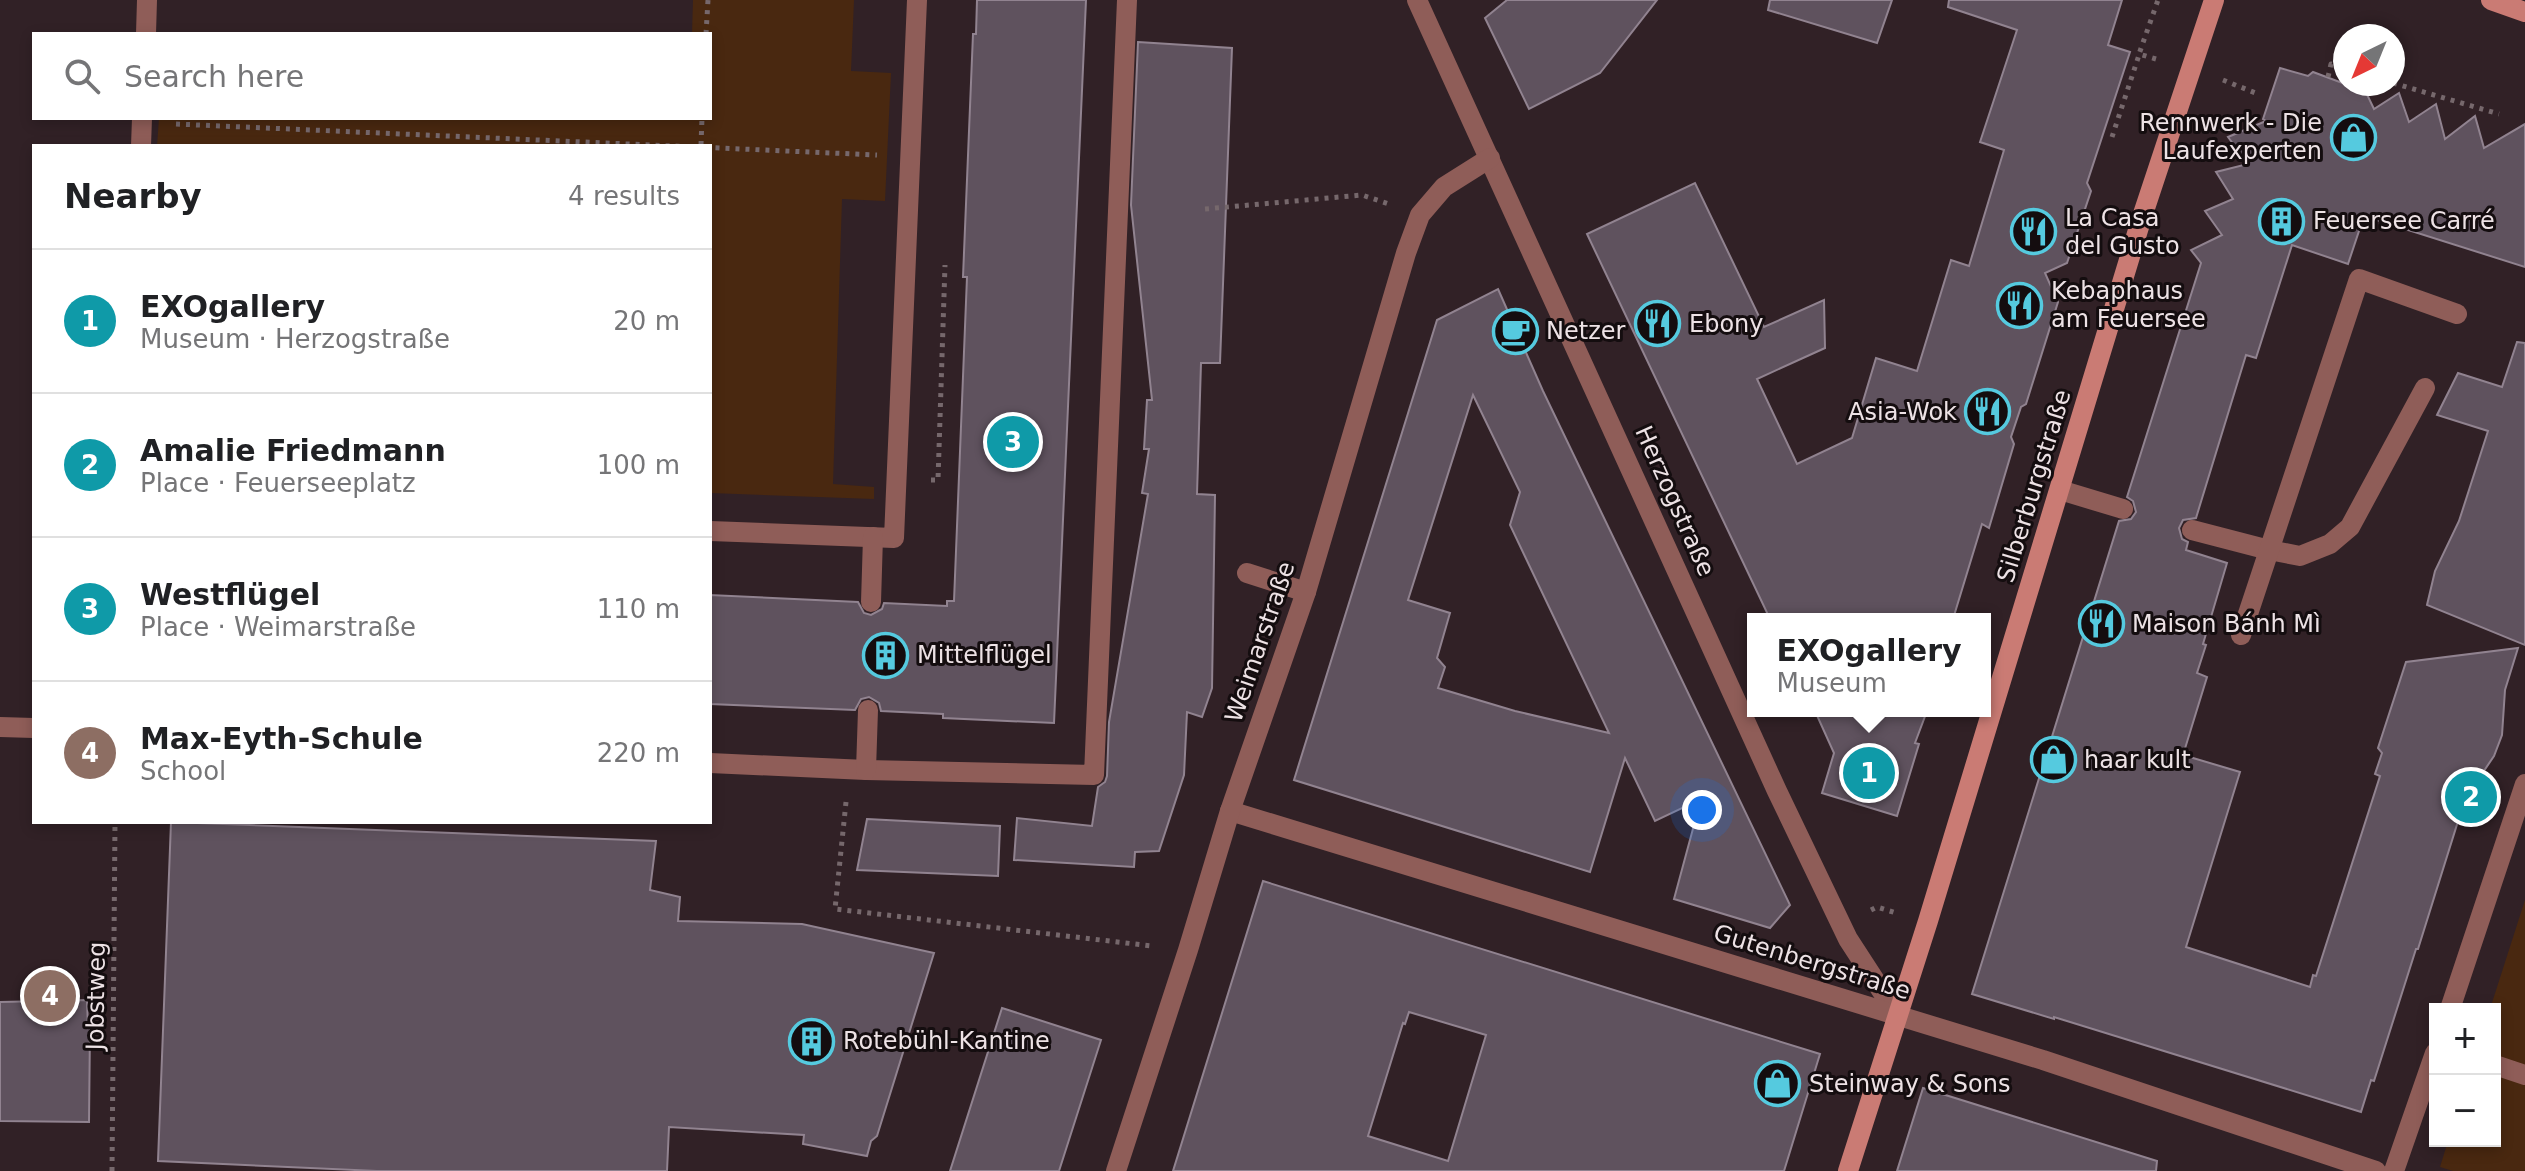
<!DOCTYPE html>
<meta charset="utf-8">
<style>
:root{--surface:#fff;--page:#f6f6f6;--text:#202124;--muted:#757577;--line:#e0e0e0;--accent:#386d78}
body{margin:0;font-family:"DejaVu Sans",sans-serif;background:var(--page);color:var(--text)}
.controls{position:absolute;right:24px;bottom:24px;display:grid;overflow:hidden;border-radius:0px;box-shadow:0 4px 12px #0003}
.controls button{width:72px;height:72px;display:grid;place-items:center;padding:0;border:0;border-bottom:2px solid var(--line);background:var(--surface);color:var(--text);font:40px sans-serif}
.compass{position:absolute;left:2333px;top:24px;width:72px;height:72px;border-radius:50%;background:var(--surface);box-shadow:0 4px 12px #0003;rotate:223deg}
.you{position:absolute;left:1702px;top:810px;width:28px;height:28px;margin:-20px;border:6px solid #fff;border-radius:50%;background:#1a73e8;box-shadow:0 0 0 12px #1a73e833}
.badge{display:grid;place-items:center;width:52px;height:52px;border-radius:50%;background:var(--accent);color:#fff;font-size:26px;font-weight:700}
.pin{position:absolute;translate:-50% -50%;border:4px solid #fff;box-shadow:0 2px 8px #0006}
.popup{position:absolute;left:1747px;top:613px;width:244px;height:104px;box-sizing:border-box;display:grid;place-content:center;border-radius:0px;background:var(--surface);filter:drop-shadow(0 2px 6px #0005);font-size:26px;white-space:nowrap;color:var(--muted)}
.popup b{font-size:30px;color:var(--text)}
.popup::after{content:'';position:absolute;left:50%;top:100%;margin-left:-16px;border:16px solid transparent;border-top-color:var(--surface)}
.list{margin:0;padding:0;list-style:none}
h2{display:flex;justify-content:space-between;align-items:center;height:104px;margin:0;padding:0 32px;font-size:34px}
h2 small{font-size:26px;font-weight:400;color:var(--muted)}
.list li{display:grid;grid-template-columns:52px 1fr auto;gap:24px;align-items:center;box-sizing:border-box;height:144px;padding:0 32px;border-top:2px solid var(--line)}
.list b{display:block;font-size:30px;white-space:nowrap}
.list p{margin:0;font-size:26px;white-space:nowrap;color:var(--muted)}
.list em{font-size:26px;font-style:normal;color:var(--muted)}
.icon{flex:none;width:44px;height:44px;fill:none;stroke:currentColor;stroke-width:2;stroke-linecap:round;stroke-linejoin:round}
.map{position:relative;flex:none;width:2525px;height:1171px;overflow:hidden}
.search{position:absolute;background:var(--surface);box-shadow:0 4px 12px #0003;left:32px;top:32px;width:680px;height:88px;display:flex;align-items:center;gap:20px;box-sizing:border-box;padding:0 28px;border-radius:0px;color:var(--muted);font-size:30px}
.panel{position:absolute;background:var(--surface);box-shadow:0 4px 12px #0003;left:32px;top:144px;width:680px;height:680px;border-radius:0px}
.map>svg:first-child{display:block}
.green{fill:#492810}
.building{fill:#5f525e;stroke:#918390;stroke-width:2;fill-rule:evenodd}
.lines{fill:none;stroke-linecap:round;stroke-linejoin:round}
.path{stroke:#76686c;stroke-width:5;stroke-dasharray:4 6;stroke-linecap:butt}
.lane{stroke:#8f5d58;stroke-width:20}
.street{stroke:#8f5d58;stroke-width:20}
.secondary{stroke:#ca7b74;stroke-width:20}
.labels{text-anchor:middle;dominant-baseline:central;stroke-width:6;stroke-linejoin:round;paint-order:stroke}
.poi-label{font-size:24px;fill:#ede2e5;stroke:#140d0f;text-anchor:start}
.street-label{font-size:24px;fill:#ede2e5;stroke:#140d0f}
</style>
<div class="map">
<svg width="2525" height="1171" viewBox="0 0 2525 1171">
<rect width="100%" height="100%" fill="#312126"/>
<g class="green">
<path d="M693 0H854L851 71 891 73 885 201 842 199 833 484 874 487V499L710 493V146H157L159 118H710V34H692Z"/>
<path d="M2525 900V1171H2453L2440 1167 2448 1141H2495V1009H2490Z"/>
</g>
<g class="building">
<path d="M977 0H1086L1054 723 943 718V714L881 711 879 703 869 697 861 699 855 710 710 704V595L858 602 864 613 871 615 882 609 884 603 947 606V601H954L967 277H963L973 34H976Z"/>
<path d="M1507 0H1657L1600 73 1529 109 1485 18Z"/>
<path d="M1770 0H1892L1877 43 1768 10Z"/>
<path d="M1949 0H2122L2108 45 2130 52 2087 183 2091 191 2067 263 2045 273 2058 302 2026 404 2021 407 2011 437 2014 444 1989 528 1982 524 1953 619H1770L1587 234 1695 183 1764 327 1824 300 1825 348 1757 379 1797 464 1852 438 1876 358 1917 371 1951 260 1969 266 2004 150 1980 142 2017 30 1948 7Z"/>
<path d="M1138 42 1232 48 1220 363H1201L1197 494 1215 495 1212 688 1202 717 1187 712 1184 775 1159 851 1135 852 1134 867 1014 860 1017 818 1092 826 1098 787 1105 782 1107 776 1109 722 1148 494 1142 493 1149 449H1144L1147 400H1152L1131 205Z"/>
<path d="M2280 68 2308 76 2313 72 2345 84H2362L2374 109 2399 93 2409 122 2436 104 2445 139 2475 116 2484 148 2525 124V267L2364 216 2348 264 2292 245 2256 358 2246 355 2196 518 2183 520 2179 528 2182 539 2188 542 2186 550 2227 563 2203 644 2206 645 2197 673 2207 677 2183 755 2240 772 2186 947 2310 987 2313 975 2316 976 2380 776 2375 774 2382 753 2378 748 2406 662 2518 648 2505 690 2502 735 2494 756 2465 799 2418 949H2416L2374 1081 2371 1080 2361 1112 2054 1017V1019L1972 994 2119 521 2131 519 2136 512 2133 501 2127 497 2201 263 2191 250 2222 235 2205 211 2233 199 2216 172 2248 164 2228 137 2266 121 2263 119Z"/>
<path d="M1498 289 1543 391 1790 905 1770 928 1674 899 1701 799 1655 821 1625 758 1590 872 1294 780 1437 320ZM1473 395 1520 492 1510 525 1609 733 1515 711 1438 688 1445 667 1437 658 1450 613 1408 600Z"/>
<path d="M2517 342 2525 343V645L2427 605 2435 571 2459 521 2488 431 2437 415 2458 373 2502 387Z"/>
<path d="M1815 711H1927L1915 743 1919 744 1897 816 1822 793 1834 753Z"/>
<path d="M867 819 1000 826 998 876 857 870Z"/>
<path d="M171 822 656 841 650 890 680 897 678 921 802 924 934 953 877 1136 871 1141 867 1156 803 1144 804 1135 669 1127 667 1171H377L158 1161Z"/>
<path d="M1263 881 1820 1054 1784 1171H1173ZM1409 1012 1486 1035 1448 1161 1368 1136 1403 1023 1405 1024Z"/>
<path d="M87 1000 88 1028 90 1027 89 1122 0 1121V1002Z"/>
<path d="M1002 1008 1101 1040 1059 1171H950Z"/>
<path d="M1923 1088 2157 1161 2156 1171H1897Z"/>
</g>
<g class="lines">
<g class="path">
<path d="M706 34 708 0"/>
<path d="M2156 59 2139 54 2158 0"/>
<path d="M2328 77 2331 64 2345 68"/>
<path d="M2223 80 2258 94"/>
<path d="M2393 83 2499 114"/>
<path d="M176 124 877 155"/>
<path d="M2112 137 2139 55"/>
<path d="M701 145 702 118"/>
<path d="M1205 209 1362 195 1389 204"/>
<path d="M931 480H938L945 265"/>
<path d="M846 802 835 909 1152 946"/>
<path d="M1871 910 1877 907 1896 913"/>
<path d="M112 1171 115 822"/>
</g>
<g class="lane">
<path d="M146 34 147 0"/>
<path d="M141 146 142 118"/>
<path d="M2060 490 2123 509"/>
<path d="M2192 530 2269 550 2300 556 2330 544 2350 527 2425 388"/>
<path d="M710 531 894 538 917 0"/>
<path d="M1247 573 1306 592"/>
<path d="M871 602 873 537"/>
<path d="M2241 635 2359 279 2457 314"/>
<path d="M0 727 34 728"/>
<path d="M710 763 866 770 1094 775 1127 0"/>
<path d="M866 770 868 710"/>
</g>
<g class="street">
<path d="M1417 0 1777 791 1848 939 1898 1016"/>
<path d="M1230 811 2043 1060 2376 1171"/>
<path d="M2450 1009 2525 784"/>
<path d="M2495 1065 2525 1075"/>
<path d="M1116 1171 1188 950 1230 811 1306 592 1406 253 1420 215 1444 187 1490 158"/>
<path d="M2394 1171 2435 1053"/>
</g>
<g class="secondary">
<path d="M2491 0 2525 12"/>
<path d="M1848 1171 1928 921 2142 217 2214 0"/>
</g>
</g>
<defs>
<symbol id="shop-ring" viewBox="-11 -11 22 22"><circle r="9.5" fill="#140d0f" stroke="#55cadf" stroke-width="1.5"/><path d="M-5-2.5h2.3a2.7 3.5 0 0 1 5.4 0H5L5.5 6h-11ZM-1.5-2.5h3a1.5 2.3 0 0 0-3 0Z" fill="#55cadf"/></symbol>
<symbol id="building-ring" viewBox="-11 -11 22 22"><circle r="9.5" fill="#140d0f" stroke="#55cadf" stroke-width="1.5"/><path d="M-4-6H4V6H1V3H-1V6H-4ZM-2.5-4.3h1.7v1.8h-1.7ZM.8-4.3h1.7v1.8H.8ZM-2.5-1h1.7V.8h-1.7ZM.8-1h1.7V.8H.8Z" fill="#55cadf"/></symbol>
<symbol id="restaurant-ring" viewBox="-11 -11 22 22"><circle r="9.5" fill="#140d0f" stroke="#55cadf" stroke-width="1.5"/><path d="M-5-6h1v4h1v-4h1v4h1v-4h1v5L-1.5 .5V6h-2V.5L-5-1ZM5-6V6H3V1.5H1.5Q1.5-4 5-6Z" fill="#55cadf"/></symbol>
<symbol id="cafe-ring" viewBox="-11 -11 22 22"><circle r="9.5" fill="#140d0f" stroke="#55cadf" stroke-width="1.5"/><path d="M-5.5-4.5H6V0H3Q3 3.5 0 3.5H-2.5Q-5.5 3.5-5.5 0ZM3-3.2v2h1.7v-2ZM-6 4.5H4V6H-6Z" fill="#55cadf"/></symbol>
</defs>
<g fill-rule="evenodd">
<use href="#shop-ring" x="2328" y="112" width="51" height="51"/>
<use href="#building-ring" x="2256" y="196" width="51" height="51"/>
<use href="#restaurant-ring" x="2008" y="206" width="51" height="51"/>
<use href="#restaurant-ring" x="1994" y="280" width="51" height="51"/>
<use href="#restaurant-ring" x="1632" y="298" width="51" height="51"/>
<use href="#cafe-ring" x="1490" y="306" width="51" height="51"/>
<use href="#restaurant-ring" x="1962" y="386" width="51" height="51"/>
<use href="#restaurant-ring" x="2076" y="598" width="51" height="51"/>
<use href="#building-ring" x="860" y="630" width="51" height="51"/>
<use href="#shop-ring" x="2028" y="734" width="51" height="51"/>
<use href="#building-ring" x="786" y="1016" width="51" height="51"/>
<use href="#shop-ring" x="1752" y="1058" width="51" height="51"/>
</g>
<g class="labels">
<g class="poi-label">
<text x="2322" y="123" text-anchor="end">Rennwerk - Die<tspan x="2322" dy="28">Laufexperten</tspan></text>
<text x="2065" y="218">La Casa<tspan x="2065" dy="28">del Gusto</tspan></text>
<text x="2313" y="221">Feuersee Carré</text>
<text x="2051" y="291">Kebaphaus<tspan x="2051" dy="28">am Feuersee</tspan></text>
<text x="1689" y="324">Ebony</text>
<text x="1546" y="331">Netzer</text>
<text x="1957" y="412" text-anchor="end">Asia-Wok</text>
<text x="2132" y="624">Maison Bánh Mì</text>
<text x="917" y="655">Mittelflügel</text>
<text x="2084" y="760">haar kult</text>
<text x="843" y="1041">Rotebühl-Kantine</text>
<text x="1809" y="1084">Steinway &amp; Sons</text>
</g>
<g class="street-label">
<text transform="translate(2034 486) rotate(-73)">Silberburgstraße</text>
<text transform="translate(1675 501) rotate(66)">Herzogstraße</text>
<text transform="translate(1260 642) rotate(-71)">Weimarstraße</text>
<text transform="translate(1812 962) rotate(17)">Gutenbergstraße</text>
<text transform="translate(96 996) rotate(-89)">Jobstweg</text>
</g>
</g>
</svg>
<div class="controls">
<button>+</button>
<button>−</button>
</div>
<svg class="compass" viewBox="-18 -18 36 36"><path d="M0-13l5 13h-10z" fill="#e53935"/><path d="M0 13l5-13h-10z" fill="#757577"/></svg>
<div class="you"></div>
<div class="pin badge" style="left:1869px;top:773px;background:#0f9aa8">1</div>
<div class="popup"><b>EXOgallery</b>Museum</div>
<div class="pin badge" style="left:2471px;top:797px;background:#0f9aa8">2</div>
<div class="pin badge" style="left:1013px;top:442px;background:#0f9aa8">3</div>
<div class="pin badge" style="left:50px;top:996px;background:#8d6e63">4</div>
<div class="search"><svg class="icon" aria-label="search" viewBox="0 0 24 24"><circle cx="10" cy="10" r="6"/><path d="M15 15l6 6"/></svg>Search here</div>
<section class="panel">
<h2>Nearby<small>4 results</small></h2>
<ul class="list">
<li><span class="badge" style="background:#0f9aa8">1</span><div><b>EXOgallery</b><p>Museum · Herzogstraße</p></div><em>20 m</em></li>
<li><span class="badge" style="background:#0f9aa8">2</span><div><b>Amalie Friedmann</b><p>Place · Feuerseeplatz</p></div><em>100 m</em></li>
<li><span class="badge" style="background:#0f9aa8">3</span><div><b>Westflügel</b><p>Place · Weimarstraße</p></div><em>110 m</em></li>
<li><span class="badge" style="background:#8d6e63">4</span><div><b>Max-Eyth-Schule</b><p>School</p></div><em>220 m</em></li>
</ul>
</section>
</div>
